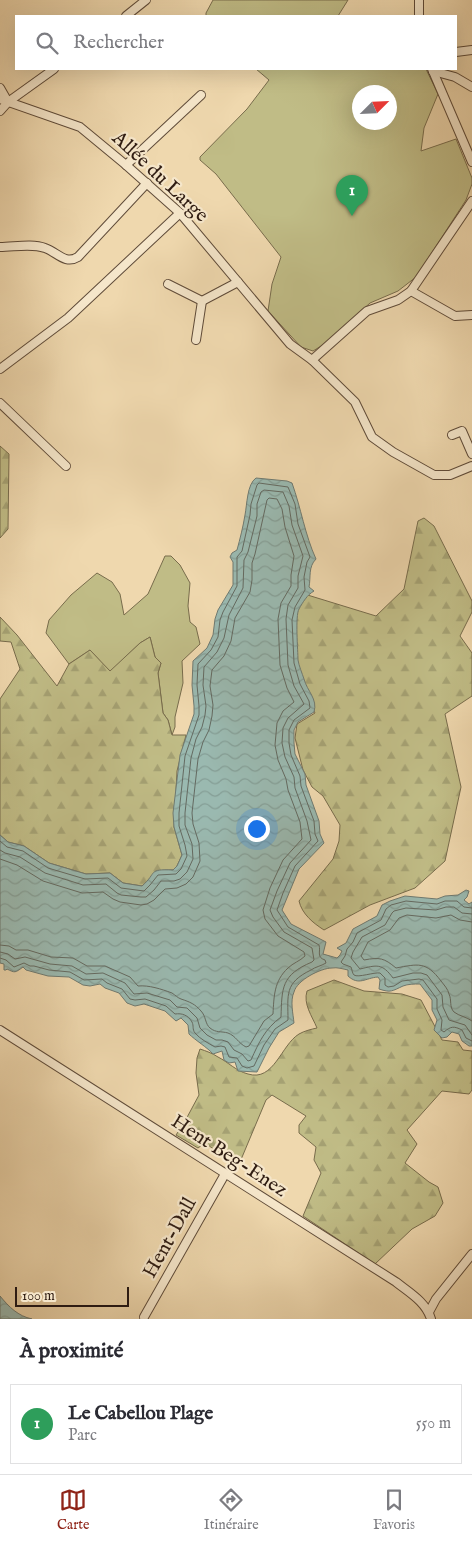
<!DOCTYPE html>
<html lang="fr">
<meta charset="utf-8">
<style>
:root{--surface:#fff;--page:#f7f7f7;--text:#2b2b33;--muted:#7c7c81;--line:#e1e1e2;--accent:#8f2418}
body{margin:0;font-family:"IM FELL English",serif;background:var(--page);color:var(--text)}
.compass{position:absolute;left:352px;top:85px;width:45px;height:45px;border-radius:50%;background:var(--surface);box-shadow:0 5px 20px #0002;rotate:66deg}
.scale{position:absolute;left:15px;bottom:12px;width:114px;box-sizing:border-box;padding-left:5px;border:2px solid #2f1c12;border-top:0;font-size:14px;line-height:18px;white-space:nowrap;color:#2f1c12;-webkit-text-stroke:4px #f5e6ca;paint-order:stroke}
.you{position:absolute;left:256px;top:828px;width:18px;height:18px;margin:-12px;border:4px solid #fff;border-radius:50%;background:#1a73e8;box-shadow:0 0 0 8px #1a73e833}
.badge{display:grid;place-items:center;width:32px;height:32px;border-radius:50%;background:var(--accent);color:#fff;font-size:16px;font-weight:700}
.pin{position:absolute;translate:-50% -41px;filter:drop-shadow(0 1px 2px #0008)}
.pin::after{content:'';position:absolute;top:26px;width:18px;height:15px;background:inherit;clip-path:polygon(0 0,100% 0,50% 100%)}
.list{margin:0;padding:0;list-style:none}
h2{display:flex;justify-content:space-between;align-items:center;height:65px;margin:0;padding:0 20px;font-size:21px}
h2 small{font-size:16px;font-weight:400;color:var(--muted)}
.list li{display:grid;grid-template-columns:32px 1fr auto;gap:15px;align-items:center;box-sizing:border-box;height:80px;margin:0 10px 10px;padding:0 10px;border:1px solid var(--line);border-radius:0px}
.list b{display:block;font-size:19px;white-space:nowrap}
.list p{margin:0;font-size:16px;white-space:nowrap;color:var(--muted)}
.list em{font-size:16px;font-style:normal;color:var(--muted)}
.icon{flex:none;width:28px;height:28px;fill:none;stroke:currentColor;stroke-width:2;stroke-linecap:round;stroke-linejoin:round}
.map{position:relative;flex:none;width:472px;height:1319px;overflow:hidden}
.search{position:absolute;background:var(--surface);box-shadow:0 5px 20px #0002;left:15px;right:15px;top:15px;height:55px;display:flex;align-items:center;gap:12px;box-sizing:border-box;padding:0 18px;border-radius:0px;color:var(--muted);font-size:19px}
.sheet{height:155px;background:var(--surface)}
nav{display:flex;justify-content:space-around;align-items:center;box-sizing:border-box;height:70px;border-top:1px solid var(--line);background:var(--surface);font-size:14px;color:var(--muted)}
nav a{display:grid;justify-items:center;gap:2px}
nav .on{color:var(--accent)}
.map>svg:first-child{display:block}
.green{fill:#c0bc86;stroke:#786c4c;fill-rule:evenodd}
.forest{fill:url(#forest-firs);stroke:#786c4c}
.water{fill:url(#water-waves);stroke:#6f7a71}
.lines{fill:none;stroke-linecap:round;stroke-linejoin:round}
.shore{stroke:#646a61;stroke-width:1}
.minor-casing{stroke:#5f4b39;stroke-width:10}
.minor{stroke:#f5e6ca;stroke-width:8}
.labels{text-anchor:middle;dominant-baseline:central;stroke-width:4.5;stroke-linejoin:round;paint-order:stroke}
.street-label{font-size:20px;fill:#2f1c12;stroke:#f5e6ca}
</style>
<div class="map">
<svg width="472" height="1319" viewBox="0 0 472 1319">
<defs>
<pattern id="forest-firs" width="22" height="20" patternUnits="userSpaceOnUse" patternTransform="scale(1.25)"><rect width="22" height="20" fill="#c0bc86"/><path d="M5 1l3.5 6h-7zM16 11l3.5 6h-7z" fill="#a5a173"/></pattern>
<pattern id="water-waves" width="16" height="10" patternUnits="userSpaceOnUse" patternTransform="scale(1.25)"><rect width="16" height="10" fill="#9ab9b0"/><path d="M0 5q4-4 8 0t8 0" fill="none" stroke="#859e96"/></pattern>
</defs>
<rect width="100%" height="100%" fill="#efd8ae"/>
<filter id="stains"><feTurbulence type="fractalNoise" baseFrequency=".004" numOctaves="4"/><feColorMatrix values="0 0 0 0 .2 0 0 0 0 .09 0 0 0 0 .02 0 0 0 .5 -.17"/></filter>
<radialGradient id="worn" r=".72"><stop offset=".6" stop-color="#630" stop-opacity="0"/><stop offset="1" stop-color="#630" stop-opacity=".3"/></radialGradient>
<g class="green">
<path d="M213 0H348L338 16H206V13Z"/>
<path d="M256 69H426L438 94 424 128 421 151 456 139 472 178V184L466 200 416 277 398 291 370 303 326 343 313 351 301 347 268 311 272 284 281 257 216 174 200 160V157L247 109 269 80ZM360 92H390V122H360Z"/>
<path d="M165 556H171L180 565 190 583 188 606 190 622 196 627 200 644 182 661 183 683 175 717V727L172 735 168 720 163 713 158 673 161 663 155 657 150 637 140 643 110 672 90 650 69 664 46 633 49 620 71 595 97 573 112 582 120 594 124 615 148 594Z"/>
</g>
<g class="forest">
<path d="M0 446 9 454 8 529 0 538Z"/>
<path d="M424 518 434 526 472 601V612L460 636 472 653V696L445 714 461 787 445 861 415 888 370 905 324 930C313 923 302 914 299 901L333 859 339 841 340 825 323 796 312 787 303 770 295 738 297 724 315 713 287 653 301 593 376 616 404 589 418 521Z"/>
<path d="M0 617 17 635 57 686 69 664 90 650 110 671 140 643 150 637 155 657 161 663 158 673 163 713 168 720 172 735H186L177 771 174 827 182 855 177 866 173 870C153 869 155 875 142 886L123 883 110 873 86 874 49 863 24 846 8 842 0 835V699L20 669 11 642 0 641Z"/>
<path d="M334 980 364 991 402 994 421 1000 442 1040 458 1042 463 1050 472 1051V1090L469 1094 442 1091 407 1130 417 1144 405 1163 429 1182 438 1187 443 1203 435 1216 412 1229 375 1264 303 1216 321 1173 314 1160 316 1147 299 1133V1125L306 1116 272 1095 266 1100 240 1162H232L205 1143 198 1148 176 1135 184 1123 199 1095 196 1073 197 1058 200 1049C206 1051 212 1053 218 1057 228 1062 236 1071 248 1074 274 1082 281 1045 299 1034 304 1031 312 1029 317 1028 312 1016 303 1004 307 991Z"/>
</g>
<g class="water">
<path d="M256 478 287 481 292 483C301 508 305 535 316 559 308 567 311 577 309 587L314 591C307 595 303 602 299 609 295 616 298 651 298 660 299 666 302 673 304 679 307 691 318 699 314 712L298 722 294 730V743L295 754 305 774 306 785 319 821 320 834 324 843 299 869 282 910 291 924 326 942 323 954 337 958 340 955 342 951 337 948 346 943 353 929 377 916 382 905 390 901 405 896 437 899 445 896 458 895 466 890 469 891 467 897 464 900 469 904 472 902V1046H469L462 1041 459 1034 452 1032 447 1037 442 1038 434 1030 437 1020 432 1010V1000L420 984C414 984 408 984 403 986 392 991 391 993 379 989L380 980 378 977C365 978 359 986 348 976V970C343 969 337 967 332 968 321 968 297 980 294 992 290 1001 293 1013 294 1023L279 1032 269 1048 257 1072 238 1071 235 1062 229 1063 224 1060 222 1051 213 1054C208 1048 195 1040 189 1034L188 1025 181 1018 176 1021 165 1011 144 1004 135 1006 127 1003 119 993 105 988 100 984 90 986 83 985 69 977 48 976 26 970 23 967C15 973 15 973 7 969L6 970H4V964L0 963V835L8 842 24 846 49 863 86 874 110 873 123 883 142 886C158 872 147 869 173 870L177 866 182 855 174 827 173 813 180 755 194 714V706L192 685 193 661 207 648 213 635 215 619 218 610 233 585V562L230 557 232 553 237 550C240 539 243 527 245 515 247 505 247 484 256 478Z"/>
<path d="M0 1296C9 1307 18 1316 32 1319H0Z"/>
</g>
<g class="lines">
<g class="shore">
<path d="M0 841 7 847 23 851 48 868 85 879 108 878 121 888 144 891 150 885 158 875 176 874 181 869 187 856 185 845 179 826V813L185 756 199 715V706L197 685 198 664 211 650 218 637 220 620 223 612 237 586V557L242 551 250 515 251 504 257 485 259 483 288 487 295 504 298 524 310 557 307 562 304 577 305 590 295 607 292 620 294 663 300 684 309 701 310 708 294 720 289 730V743L291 755 300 776 301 786 314 821 315 834 318 841 295 866 283 893 277 910 288 927 319 945C321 952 316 957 325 960L326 963C321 966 315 967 311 970 284 983 288 995 288 1020L275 1029 264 1045 254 1066 247 1068 242 1066 237 1058 229 1057 225 1047 221 1046 215 1047C208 1043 200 1039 195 1033 192 1029 194 1026 192 1022 188 1015 182 1013 175 1014L166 1006 145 999 135 1000 130 999 122 989 107 983 102 979 84 980 70 972 49 970 34 966H30L24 963 14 967 6 960 0 958"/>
<path d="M0 850 5 853 20 857 45 873 83 885 106 884 117 893 121 895 141 897H146L154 890 161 881H174L180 879 187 872 193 859 192 844 185 825V813L191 758 196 739 202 727 205 715 206 706 203 685 204 667 217 652 224 638 229 615 243 588 244 560 248 552 257 516V504L261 492 264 490 283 492 289 506 292 525 303 556 298 576V588L288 605 286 619 288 665 294 686 304 704 288 718 283 728 282 743 285 757 294 777 295 788 307 821 311 840 290 863 277 891 270 910 273 917 284 932 312 948 314 960 312 962C281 975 282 988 281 1017 265 1029 259 1042 251 1060L248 1061 242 1054 234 1050 228 1042 222 1040H216L207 1035 200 1028 197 1018 187 1008 177 1007 170 1000 147 993 134 994 125 983 103 973 86 974 72 966 50 964 25 957 15 959 8 954 0 952"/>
<path d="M0 859 17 865 43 881 82 893 103 892 113 899 120 902 141 905 147 904 154 900 165 889 177 888 186 884 193 877 200 861 199 843 193 824 192 813 198 759 203 742 209 730 212 716 213 705 210 686 212 670 224 656 231 641 235 618 250 592 252 580V563L255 554 267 500 269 498 277 499 282 509 285 527 294 556 291 575V586L281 603 278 619 280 665 287 688 294 702 283 711 277 723 275 745 278 760 286 779 288 790 300 822 302 839 283 860 270 888 263 910 265 919 278 936 304 952 305 956C300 961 293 963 288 968 274 981 274 996 273 1014L264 1021 249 1046 246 1047C238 1043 236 1036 228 1033 221 1031 216 1033 210 1028 205 1024 206 1016 201 1011 195 1004 190 1002 181 999 178 998 175 995 172 993 161 989 149 985 138 986L130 977 105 966H87L73 958 51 957 28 950H16L9 946 0 945"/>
<path d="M472 908 464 907 457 901H445L437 904 406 901 391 905 386 909 381 920 357 933 353 942 347 949 345 956 341 962 343 964 351 967C352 969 352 973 354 975 358 978 374 972 380 973L385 978V985L388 987 394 986 402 981 419 979 423 980 437 999V1009L442 1020 441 1030 444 1032C451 1026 454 1026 462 1030L466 1038 472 1041"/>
<path d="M472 914 462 913 454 907H446L436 910 406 908 394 911 392 913 385 925 362 937 353 952 351 958 360 969C377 965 382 963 393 978L413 973H421L427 975 442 995 443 1007 449 1020 465 1025 472 1035"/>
<path d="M472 922 460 920 451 915 436 918 407 915 399 918 390 930 368 942 361 956 364 960C380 957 384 958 396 968 418 964 426 961 441 981 444 985 448 989 449 994 452 1000 449 1007 454 1012 459 1016 467 1017 472 1021"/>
</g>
<defs>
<g id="minor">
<path d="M419 0V16"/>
<path d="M126 16 146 0"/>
<path d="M456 52 472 50"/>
<path d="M432 69 472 162"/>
<path d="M433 71 455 77 472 87"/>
<path d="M0 88 8 102"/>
<path d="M0 99 80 127 126 165 180 213 290 344 312 360 355 402 372 437 393 452 434 475H450L472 466"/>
<path d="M0 111 8 102 54 69"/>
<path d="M126 165 201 95"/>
<path d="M0 247C14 247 32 243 45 248 57 252 65 265 78 257L147 183"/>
<path d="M168 284 202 301"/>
<path d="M411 291 455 316 472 315"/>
<path d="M202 301 238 282"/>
<path d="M196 340 202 301"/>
<path d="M312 360 367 311 398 300 411 291 472 201"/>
<path d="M0 369 68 318 180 213"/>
<path d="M0 403 66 466"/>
<path d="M452 435 462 431 472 454"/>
<path d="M0 1030 396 1282C410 1293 426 1302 431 1319"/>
<path d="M429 1312 436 1299 472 1254"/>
<path d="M144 1317 225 1174"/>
</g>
</defs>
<use href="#minor" class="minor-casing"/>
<use href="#minor" class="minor"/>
</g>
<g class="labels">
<g class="street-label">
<text transform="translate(160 177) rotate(43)">Allée du Large</text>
<text transform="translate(229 1156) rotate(33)">Hent Beg-Enez</text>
<text transform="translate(170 1238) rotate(-61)">Hent-Dall</text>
</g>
</g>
<rect width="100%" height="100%" filter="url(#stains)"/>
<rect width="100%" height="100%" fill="url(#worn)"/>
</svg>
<svg class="compass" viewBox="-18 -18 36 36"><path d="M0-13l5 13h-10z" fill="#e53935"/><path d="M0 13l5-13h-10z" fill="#7c7c81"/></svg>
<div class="scale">100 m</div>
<div class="you"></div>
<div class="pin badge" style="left:352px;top:216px;background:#2e9e5b">1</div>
<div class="search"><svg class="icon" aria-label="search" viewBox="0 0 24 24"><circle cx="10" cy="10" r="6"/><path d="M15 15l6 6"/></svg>Rechercher</div>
</div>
<section class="sheet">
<h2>À proximité<small></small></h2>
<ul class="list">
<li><span class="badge" style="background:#2e9e5b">1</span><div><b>Le Cabellou Plage</b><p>Parc</p></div><em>550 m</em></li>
</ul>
</section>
<nav>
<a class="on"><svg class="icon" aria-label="map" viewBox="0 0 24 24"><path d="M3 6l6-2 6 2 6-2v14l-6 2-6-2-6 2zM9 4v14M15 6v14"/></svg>Carte</a>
<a><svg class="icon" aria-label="directions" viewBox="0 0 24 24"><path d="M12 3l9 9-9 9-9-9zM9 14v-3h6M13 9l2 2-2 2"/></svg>Itinéraire</a>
<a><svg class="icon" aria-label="saved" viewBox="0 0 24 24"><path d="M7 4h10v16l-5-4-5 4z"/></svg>Favoris</a>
</nav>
